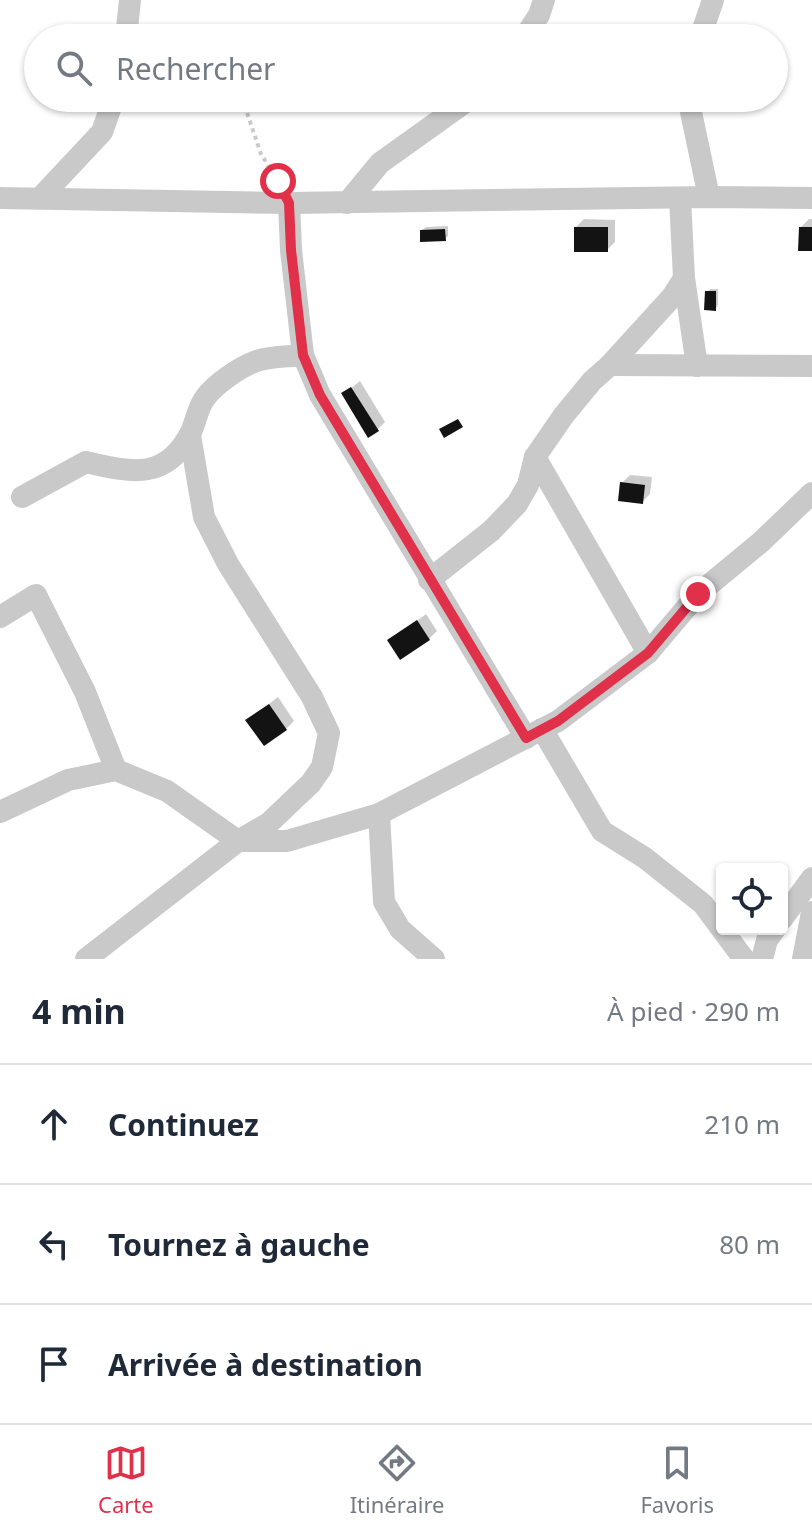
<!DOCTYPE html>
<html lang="fr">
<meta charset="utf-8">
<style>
:root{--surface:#fff;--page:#f6f6f7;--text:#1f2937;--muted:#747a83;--line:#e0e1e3;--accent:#e0304a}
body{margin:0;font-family:"Noto Sans",sans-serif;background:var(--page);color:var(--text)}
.controls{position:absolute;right:24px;bottom:24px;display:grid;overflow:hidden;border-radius:8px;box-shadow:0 2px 6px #0004}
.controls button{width:72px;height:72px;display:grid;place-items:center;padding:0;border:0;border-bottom:2px solid var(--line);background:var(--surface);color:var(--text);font:40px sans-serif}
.stop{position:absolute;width:24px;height:24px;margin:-18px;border:6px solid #e0304a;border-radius:50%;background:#fff}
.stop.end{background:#e0304a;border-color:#fff;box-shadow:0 2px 8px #0008}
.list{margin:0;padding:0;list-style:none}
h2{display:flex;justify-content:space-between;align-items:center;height:104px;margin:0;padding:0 32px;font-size:34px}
h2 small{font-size:26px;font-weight:400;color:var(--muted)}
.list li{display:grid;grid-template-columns:52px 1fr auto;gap:24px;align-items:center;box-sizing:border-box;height:120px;padding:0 32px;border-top:2px solid var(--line)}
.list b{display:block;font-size:30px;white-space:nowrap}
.list em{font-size:26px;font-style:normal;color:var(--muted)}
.icon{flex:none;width:44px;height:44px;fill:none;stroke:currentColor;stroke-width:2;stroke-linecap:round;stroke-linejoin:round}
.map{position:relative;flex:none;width:812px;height:959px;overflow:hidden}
.search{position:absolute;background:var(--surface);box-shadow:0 2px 6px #0004;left:24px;right:24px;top:24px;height:88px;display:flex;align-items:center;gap:20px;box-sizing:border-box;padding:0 28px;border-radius:44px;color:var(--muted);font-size:30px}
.sheet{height:464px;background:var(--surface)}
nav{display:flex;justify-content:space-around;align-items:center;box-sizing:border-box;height:112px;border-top:2px solid var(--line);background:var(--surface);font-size:22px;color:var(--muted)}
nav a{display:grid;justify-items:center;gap:4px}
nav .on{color:var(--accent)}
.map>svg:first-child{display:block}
.shadow{fill:#0003}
.building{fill:#131313}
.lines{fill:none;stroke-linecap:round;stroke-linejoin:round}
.path{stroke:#c9c9c9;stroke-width:4;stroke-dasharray:4 4;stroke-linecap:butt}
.minor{stroke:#c9c9c9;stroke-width:22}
.route{stroke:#e0304a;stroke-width:10}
</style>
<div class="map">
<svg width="812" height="959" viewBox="0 0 812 959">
<rect width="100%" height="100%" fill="#fff"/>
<g class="shadow">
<path d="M584 219 615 220V242L607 250 576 227Z"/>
<path d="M809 219H812V249L801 227Z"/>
<path d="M448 226V236L445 239 422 230 426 227Z"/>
<path d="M710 289H718V305L715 309 707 292Z"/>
<path d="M360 381 385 422 377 430 344 394Z"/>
<path d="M630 475 652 477 650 494 642 502 622 483Z"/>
<path d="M426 614 437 631 429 639 390 641Z"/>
<path d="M278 697 294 721 286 729 248 720Z"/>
</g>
<g class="building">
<rect x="574" y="227" width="34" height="25"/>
<path d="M799 227H812V251H798Z"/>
<path d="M445 229 446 241 420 242V230Z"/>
<path d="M705 291H716V311L704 310Z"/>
<path d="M351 387 379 431 368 438 341 393Z"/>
<path d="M458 419 463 427 444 438 439 429Z"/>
<path d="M620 482 645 485 643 504 618 501Z"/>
<path d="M417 620 430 640 400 660 387 640Z"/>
<path d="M269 704 287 730 264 746 245 720Z"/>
</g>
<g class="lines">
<g class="path">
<path d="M192 38 204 32 229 38"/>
<path d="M242 98 261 154 279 183"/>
</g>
<g class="minor">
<path d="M126 38 130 0"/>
<path d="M524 38 539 15 544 0"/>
<path d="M700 38 713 0"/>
<path d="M688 98 709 197"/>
<path d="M41 197 102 132 114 98"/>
<path d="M0 198 289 203 709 197 812 198"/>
<path d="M289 203 291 250 303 355 320 395 526 738"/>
<path d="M347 203 380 163 471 98"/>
<path d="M684 278 697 366"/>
<path d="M610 365 812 366"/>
<path d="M535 457 648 653"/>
<path d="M22 497 86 462C130 472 166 482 191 432 196 421 198 407 205 398 215 384 239 368 254 362 268 356 288 357 303 355"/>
<path d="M429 580 491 531 517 504 528 485 535 457 564 415 592 381 610 365 672 297 684 278 680 198"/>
<path d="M0 617 36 595 85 692 116 770"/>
<path d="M542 729 602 831 645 858 703 904 744 959"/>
<path d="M0 812 68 780 116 770 167 791 238 841H287L379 814 558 721 648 653 698 594 761 542 812 493"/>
<path d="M379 814 384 902 400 929 434 959"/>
<path d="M782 919 812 878"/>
<path d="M86 959 238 841 269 823 311 783 322 767 329 733 312 697 228 564 204 517 190 435"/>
<path d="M762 959 767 940 775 929"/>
<path d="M803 959 812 912"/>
</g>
</g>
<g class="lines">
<path class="route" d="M278 181 289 203 291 250 303 355 320 395 526 738 558 721 648 653 698 594"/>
</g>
</svg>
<div class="controls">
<button><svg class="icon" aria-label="locate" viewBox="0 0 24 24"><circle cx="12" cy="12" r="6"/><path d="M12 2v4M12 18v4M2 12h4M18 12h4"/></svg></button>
</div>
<div class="stop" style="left:278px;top:181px"></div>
<div class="stop end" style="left:698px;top:594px"></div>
<div class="search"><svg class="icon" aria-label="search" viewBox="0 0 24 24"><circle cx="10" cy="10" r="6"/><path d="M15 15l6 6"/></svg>Rechercher</div>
</div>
<section class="sheet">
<h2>4 min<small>À pied · 290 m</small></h2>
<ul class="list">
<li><svg class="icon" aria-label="ahead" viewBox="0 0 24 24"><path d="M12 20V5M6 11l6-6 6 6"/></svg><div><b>Continuez</b></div><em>210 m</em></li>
<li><svg class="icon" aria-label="left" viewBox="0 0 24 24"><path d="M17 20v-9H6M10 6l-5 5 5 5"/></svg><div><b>Tournez à gauche</b></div><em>80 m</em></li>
<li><svg class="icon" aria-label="arrive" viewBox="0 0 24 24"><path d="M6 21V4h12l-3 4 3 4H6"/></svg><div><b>Arrivée à destination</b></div></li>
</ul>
</section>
<nav>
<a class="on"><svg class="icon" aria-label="map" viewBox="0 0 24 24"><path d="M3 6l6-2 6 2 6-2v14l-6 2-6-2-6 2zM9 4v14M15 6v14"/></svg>Carte</a>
<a><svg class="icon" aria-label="directions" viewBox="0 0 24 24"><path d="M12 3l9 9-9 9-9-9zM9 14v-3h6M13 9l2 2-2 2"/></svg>Itinéraire</a>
<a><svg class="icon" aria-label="saved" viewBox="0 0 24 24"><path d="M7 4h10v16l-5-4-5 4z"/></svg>Favoris</a>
</nav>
